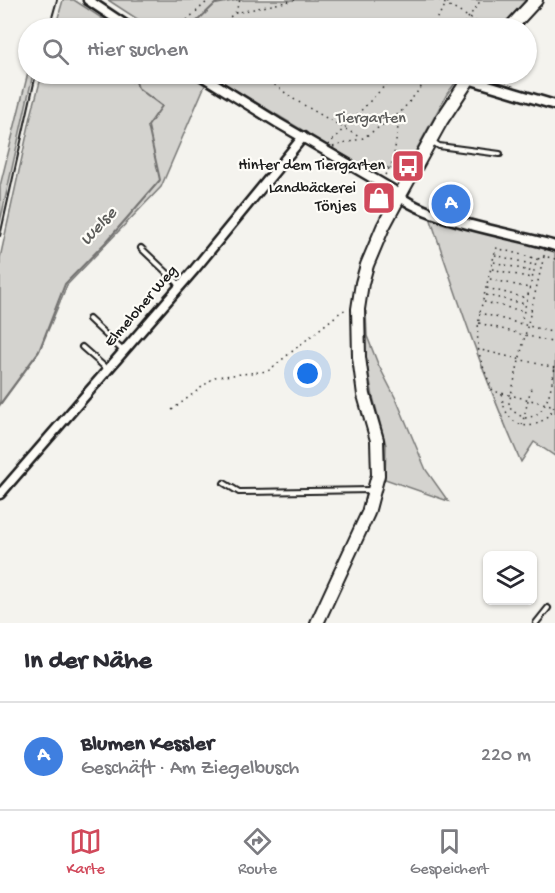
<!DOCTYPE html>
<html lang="de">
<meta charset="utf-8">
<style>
:root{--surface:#fff;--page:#f2f2f3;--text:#2b2b33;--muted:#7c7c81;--line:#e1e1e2;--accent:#d1495b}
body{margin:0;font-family:"Gochi Hand",sans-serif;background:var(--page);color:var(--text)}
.controls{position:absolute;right:18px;bottom:18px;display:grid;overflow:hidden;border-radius:9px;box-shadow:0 2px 4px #0004}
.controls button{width:54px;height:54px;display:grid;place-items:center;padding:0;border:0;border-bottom:2px solid var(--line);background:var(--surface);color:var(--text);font:30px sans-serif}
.you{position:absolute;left:308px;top:374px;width:21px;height:21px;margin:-15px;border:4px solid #fff;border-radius:50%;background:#1a73e8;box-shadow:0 0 0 9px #1a73e833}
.badge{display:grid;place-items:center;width:39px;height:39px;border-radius:50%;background:var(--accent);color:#fff;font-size:20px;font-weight:700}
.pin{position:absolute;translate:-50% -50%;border:3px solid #fff;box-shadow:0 2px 6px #0006}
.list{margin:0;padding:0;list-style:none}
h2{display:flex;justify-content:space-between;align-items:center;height:78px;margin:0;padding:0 24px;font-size:26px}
h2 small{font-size:20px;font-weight:400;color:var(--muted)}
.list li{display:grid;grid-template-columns:39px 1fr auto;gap:18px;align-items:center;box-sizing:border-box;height:108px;padding:0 24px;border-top:2px solid var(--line)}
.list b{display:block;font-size:22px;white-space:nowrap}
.list p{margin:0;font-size:20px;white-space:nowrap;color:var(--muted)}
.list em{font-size:20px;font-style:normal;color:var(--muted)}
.icon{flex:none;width:33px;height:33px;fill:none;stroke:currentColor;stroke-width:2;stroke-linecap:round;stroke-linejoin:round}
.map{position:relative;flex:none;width:555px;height:623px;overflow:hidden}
.search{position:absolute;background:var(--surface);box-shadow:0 2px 4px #0004;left:18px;right:18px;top:18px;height:66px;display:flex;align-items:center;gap:15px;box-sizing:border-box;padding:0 21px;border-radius:33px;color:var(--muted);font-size:22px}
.sheet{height:186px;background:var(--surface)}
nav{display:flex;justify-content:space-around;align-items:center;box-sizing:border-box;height:84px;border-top:2px solid var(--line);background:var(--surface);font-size:16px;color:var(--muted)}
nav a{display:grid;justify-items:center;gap:3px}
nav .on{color:var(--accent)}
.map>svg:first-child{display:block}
.green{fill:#d4d3cf;stroke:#787876;stroke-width:1.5}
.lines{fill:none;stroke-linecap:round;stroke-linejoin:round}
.stream{stroke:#72716f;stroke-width:2}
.service-casing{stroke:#1c1c1c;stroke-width:8}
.minor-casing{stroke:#1c1c1c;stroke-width:13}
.secondary-casing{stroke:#1c1c1c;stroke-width:16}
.path{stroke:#1c1c1c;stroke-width:1.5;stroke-dasharray:1.5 4.5;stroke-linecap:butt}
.service{stroke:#fdfcf7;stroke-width:4}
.minor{stroke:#fdfcf7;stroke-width:8}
.secondary{stroke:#fdfcf7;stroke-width:12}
.rail{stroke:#1c1c1c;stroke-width:2}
.labels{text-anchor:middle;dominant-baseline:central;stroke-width:4.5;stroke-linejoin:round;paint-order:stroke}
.park-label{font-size:16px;fill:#5c5c5b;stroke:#fdfcf7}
.poi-label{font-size:16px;fill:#1c1c1c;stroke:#fdfcf7;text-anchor:end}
.street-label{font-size:16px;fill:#1c1c1c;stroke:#fdfcf7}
.water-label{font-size:18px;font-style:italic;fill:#5c5c5a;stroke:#fdfcf7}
</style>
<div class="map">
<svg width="555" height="623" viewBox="0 0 555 623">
<rect width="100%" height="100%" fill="#f4f3ee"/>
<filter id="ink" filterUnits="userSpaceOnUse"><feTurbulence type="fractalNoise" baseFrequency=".0167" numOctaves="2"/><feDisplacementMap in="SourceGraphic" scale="12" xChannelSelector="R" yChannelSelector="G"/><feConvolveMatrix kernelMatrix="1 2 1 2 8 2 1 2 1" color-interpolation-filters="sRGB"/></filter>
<g filter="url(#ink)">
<g class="green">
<path d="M63 0H74L117 28H55Z"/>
<path d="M108 0H526L500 28H151Z"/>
<path d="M28 73 33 74 0 222V186Z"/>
<path d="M42 74 77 75 79 74H136L133 81 143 74H188L205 85 161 187 67 285 39 352 0 405V258L31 116Z"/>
<path d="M209 74H462L447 94 404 172 377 165 372 172Z"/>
<path d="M429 214 555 249V456L534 442 521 462C485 381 457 298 429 214Z"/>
<path d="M366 311 367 336 378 364 397 401 426 470 448 501 385 479 386 445 373 397 365 354 364 317Z"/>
</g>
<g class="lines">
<g class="stream">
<path d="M216 4 236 0"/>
<path d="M190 28 219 0"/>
<path d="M0 404 39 351 65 284 107 241 160 180 148 126 162 106 138 88 135 79 140 74"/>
</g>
<defs>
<g id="service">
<path d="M433 142 439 146 500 154"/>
<path d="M141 248 180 285"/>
<path d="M89 319 123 351"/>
<path d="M82 347 107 369"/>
<path d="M224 483 239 492 372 490"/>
<path d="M536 623 548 608"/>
</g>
<g id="minor">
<path d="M88 0 130 28"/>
<path d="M199 74 278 123 393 190C418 220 515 233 555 246"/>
<path d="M468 79 555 105"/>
<path d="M0 494 194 270 303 137"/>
</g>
<g id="secondary">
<path d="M510 28 536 0"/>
<path d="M317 623 368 513 378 475 377 440 364 395 359 357 358 309 362 283 367 265 383 227 399 197 441 121 472 74"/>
</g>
</defs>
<use href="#service" class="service-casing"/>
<use href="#minor" class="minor-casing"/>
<use href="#secondary" class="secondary-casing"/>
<g class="path">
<path d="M439 0 487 28"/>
<path d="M235 13 295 0"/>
<path d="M178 28 209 0"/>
<path d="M216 28 235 13 240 0"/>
<path d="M430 28 449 0"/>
<path d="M461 28 481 0"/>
<path d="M260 74 295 100 361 138"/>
<path d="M328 145 396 74"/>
<path d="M333 147 363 138 400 113 432 74"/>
<path d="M385 175 393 162 400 113"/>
<path d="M495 255 534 265"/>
<path d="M538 259 544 256 545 250"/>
<path d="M494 262 533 272"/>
<path d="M492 269 531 278"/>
<path d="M490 279 529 288"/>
<path d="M487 288 526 298"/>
<path d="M486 295 525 304"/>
<path d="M484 302 523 311"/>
<path d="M480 312 496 248 537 259 521 323"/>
<path d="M479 323 555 343"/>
<path d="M555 333 480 313C474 348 480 360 493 391L555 406"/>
<path d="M477 349 555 368V367V368C550 388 549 417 524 418L511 410 509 403 544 256 555 259"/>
<path d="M502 394C503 429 538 438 554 406"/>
<path d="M172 410 215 377 268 371 342 311 348 309"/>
<path d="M522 425 531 388"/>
</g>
<use href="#service" class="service"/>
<use href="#minor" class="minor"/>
<use href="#secondary" class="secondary"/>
<g class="rail">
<path d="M49 28 57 0"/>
<path d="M0 236 36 74"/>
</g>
</g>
</g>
<defs>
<symbol id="bus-square" viewBox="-11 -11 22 22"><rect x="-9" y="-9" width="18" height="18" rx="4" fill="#d1495b" stroke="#fdfcf7"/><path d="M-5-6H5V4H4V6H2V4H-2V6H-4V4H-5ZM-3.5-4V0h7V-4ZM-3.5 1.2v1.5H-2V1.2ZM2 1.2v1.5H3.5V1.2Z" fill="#fff"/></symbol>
<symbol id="shop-square" viewBox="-11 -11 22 22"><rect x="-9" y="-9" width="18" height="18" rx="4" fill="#d1495b" stroke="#fdfcf7"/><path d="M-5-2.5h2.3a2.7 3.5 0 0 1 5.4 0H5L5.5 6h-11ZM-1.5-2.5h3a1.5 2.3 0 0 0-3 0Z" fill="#fff"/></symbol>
</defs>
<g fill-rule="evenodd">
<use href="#bus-square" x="389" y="147" width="38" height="38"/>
<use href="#shop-square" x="360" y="179" width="38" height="38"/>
</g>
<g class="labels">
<g class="park-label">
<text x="371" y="119">Tiergarten</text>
</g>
<g class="poi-label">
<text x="385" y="166">Hinter dem Tiergarten</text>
<text x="356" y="189">Landbäckerei<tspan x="356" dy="18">Tönjes</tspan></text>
</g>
<g class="street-label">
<text transform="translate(142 307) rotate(-49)">Elmeloher Weg</text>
</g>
<g class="water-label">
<text transform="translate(99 227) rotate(-47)">Welse</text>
</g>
</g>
</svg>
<div class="controls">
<button><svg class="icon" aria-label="layers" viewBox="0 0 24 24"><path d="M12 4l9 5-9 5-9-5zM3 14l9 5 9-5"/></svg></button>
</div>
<div class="you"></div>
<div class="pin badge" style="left:451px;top:204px;background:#3f7fe0">A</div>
<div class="search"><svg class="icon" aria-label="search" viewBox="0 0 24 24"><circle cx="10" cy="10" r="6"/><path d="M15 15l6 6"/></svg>Hier suchen</div>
</div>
<section class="sheet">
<h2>In der Nähe<small></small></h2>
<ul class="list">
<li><span class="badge" style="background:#3f7fe0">A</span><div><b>Blumen Kessler</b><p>Geschäft · Am Ziegelbusch</p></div><em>220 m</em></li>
</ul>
</section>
<nav>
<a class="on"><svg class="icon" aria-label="map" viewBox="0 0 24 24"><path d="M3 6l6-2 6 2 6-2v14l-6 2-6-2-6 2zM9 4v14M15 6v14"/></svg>Karte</a>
<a><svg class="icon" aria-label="directions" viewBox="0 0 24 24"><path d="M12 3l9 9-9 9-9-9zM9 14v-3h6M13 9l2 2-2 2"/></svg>Route</a>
<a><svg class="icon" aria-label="saved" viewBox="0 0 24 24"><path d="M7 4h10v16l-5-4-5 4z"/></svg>Gespeichert</a>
</nav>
